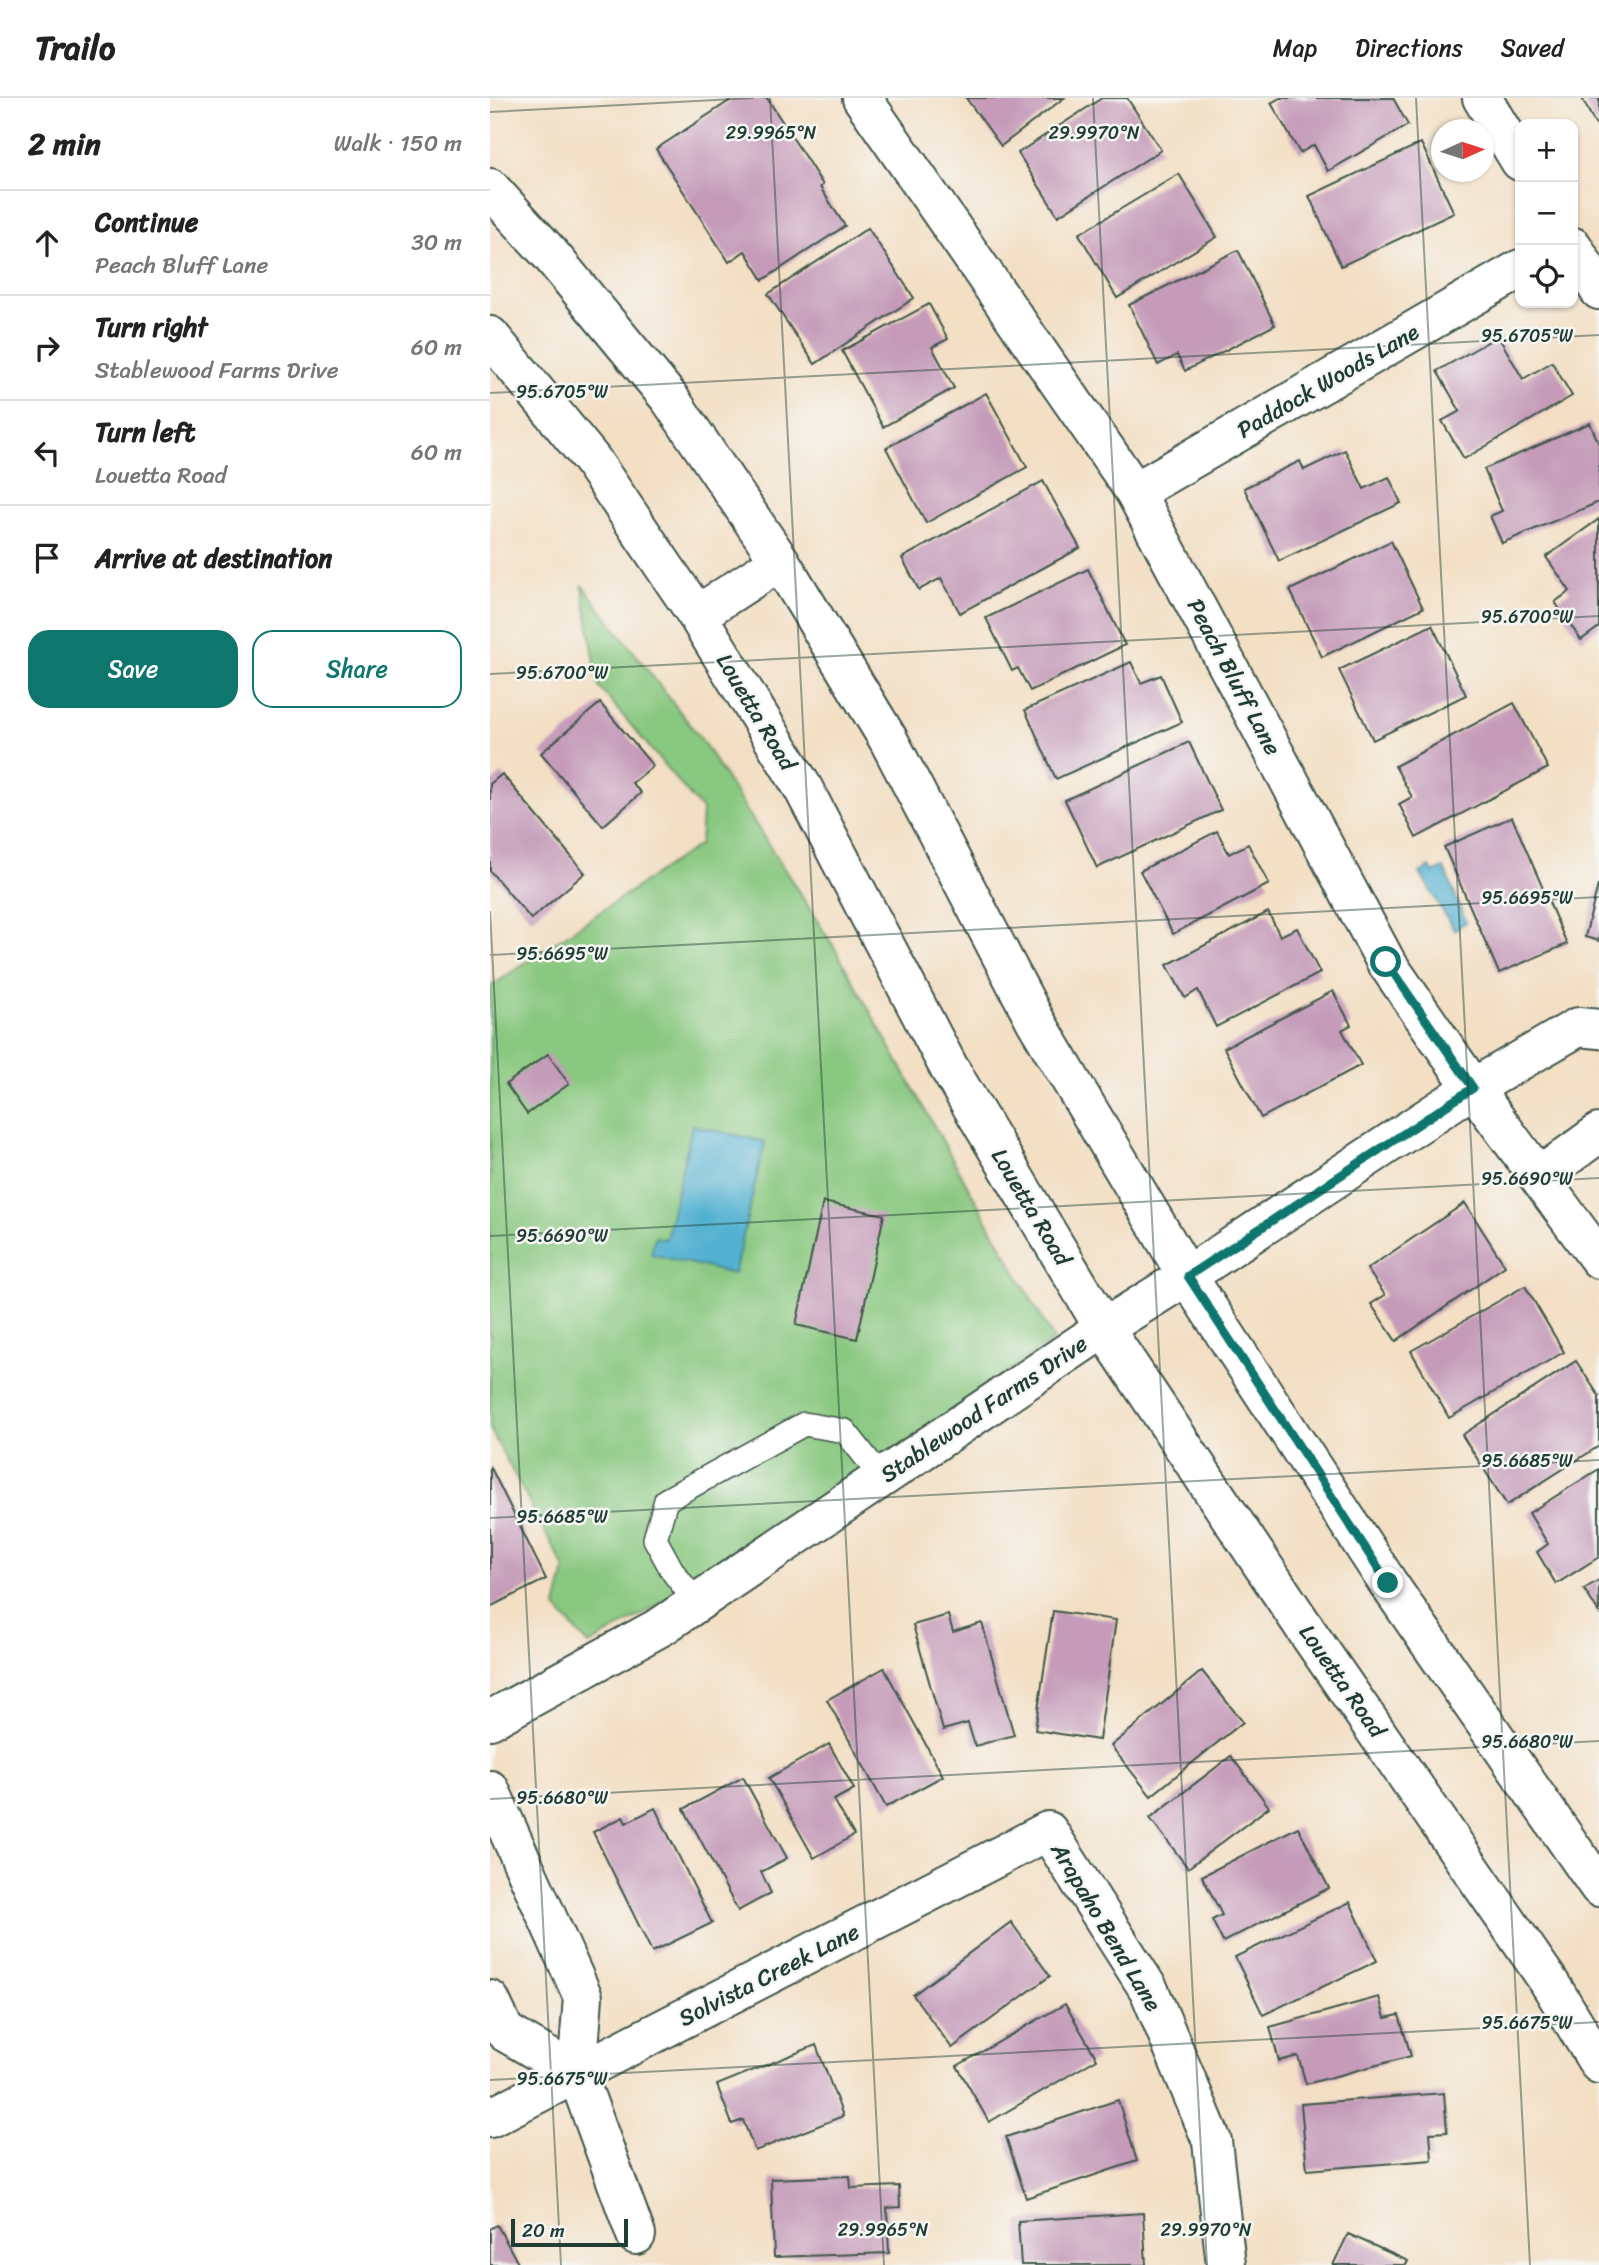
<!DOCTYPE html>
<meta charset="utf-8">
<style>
:root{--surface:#fff;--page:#f6f6f6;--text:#222;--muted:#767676;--line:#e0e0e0;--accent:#0f766e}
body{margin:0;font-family:Sriracha,sans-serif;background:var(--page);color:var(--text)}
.controls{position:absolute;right:21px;top:21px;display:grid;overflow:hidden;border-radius:14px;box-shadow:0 2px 5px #0004}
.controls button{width:63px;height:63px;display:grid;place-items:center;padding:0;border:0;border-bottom:2px solid var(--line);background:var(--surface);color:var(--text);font:35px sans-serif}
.compass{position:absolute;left:941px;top:21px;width:63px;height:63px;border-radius:50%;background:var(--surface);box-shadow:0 2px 5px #0004;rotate:87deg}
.scale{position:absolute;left:21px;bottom:18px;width:117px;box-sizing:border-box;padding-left:7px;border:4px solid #1f3d34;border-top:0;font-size:19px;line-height:24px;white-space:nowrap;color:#1f3d34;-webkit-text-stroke:5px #f6f6f2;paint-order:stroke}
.stop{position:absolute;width:21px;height:21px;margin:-16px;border:5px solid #0f766e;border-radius:50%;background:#fff}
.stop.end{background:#0f766e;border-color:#fff;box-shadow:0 2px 7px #0008}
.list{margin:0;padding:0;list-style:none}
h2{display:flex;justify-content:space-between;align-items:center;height:91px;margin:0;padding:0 28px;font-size:30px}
h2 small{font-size:23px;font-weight:400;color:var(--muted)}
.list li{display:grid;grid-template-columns:46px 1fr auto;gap:21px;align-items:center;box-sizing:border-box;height:105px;padding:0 28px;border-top:2px solid var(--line)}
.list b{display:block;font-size:26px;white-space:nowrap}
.list p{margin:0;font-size:23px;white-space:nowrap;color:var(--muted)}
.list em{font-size:23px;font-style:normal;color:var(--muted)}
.actions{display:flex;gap:14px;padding:21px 28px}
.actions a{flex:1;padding:16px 0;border:2px solid var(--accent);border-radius:21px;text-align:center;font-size:24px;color:var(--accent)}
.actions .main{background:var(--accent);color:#fff}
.icon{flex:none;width:38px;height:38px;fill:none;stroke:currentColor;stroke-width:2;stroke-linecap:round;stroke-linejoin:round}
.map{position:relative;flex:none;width:1109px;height:2167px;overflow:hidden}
header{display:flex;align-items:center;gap:42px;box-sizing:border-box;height:98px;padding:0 35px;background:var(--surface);border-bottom:2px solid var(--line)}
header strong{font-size:33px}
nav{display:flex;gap:38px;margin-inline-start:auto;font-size:24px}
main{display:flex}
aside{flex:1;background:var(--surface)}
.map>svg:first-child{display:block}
.green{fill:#89c880;stroke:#54825a;stroke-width:2}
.water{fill:#53b1d1;stroke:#397782;stroke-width:2}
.building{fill:#c59bb9}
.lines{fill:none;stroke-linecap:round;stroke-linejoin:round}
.lane-casing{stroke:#3f554a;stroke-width:26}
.street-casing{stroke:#3f554a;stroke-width:42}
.secondary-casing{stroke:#3f554a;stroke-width:42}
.lane{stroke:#fff;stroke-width:23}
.street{stroke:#fff;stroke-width:38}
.secondary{stroke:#fff;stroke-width:38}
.route{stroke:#0f766e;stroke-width:9}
.ticks{fill:none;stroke:#1f3d34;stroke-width:2;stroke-opacity:0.45}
.labels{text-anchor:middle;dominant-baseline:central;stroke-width:5;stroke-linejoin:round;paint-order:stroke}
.street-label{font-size:23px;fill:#1f3d34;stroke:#f6f6f2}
.ticks-label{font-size:18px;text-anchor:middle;fill:#1f3d34;stroke:#f6f6f2;stroke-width:5;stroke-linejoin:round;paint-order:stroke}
</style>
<header>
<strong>Trailo</strong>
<nav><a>Map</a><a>Directions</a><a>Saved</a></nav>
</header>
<main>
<aside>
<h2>2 min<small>Walk · 150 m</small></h2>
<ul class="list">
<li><svg class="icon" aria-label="ahead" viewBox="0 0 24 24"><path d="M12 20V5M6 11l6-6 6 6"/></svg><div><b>Continue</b><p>Peach Bluff Lane</p></div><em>30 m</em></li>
<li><svg class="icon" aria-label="right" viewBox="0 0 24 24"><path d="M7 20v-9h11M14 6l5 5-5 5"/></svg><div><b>Turn right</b><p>Stablewood Farms Drive</p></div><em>60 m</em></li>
<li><svg class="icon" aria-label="left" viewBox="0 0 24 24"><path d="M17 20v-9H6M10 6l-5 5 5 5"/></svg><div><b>Turn left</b><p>Louetta Road</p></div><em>60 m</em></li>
<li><svg class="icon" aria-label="arrive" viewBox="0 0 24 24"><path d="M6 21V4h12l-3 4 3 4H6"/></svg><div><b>Arrive at destination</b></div></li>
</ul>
<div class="actions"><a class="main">Save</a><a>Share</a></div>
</aside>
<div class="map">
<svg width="1109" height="2167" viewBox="0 0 1109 2167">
<rect width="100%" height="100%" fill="#f6f6f2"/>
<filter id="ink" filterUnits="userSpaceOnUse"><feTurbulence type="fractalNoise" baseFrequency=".0143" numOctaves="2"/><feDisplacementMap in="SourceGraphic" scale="14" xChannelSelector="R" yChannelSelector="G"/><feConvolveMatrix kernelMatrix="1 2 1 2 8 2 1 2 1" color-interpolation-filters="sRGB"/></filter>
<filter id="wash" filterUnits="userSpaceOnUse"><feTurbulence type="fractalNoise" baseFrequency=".00686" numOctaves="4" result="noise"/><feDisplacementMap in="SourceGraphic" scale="28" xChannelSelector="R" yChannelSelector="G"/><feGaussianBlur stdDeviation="1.57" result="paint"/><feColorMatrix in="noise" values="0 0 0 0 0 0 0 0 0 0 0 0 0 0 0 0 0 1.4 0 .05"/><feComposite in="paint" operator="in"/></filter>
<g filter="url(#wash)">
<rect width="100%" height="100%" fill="#f3dfc4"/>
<path class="green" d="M92 487 211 641 344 849 564 1242 243 1464 99 1547 66 1510 75 1471 0 1331V889L210 746 212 712 109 589Z"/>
<g class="water">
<path d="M940 769 943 775 954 770 976 824 964 832 930 775Z"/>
<path d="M202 1027 275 1044 244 1176 161 1156 165 1139 176 1141Z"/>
</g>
<g id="blocks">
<g class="building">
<path d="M244 0H277L333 87 330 89 355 128 273 182 255 153 239 164 166 51Z"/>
<path d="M476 0H574L511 48Z"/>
<path d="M612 0H637L671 52 568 118 528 55Z"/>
<path d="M790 0H903L918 27 838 73 824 47 810 55 781 5Z"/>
<path d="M1092 0H1109V24L1105 26Z"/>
<path d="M931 45 964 115 851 168 819 98Z"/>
<path d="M689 76 727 139 627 200 589 136Z"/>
<path d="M378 130 424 200 325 266 278 196Z"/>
<path d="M748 152 785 227 695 273 687 257 668 267 639 207Z"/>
<path d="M439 206 458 241 442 249 464 290 393 329 352 253Z"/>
<path d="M1008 238 1033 281 1062 264 1082 298 974 361 952 323 970 313 947 273Z"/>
<path d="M496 295 537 369 436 425 396 350Z"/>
<path d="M1100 325 1109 346V404L1012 445 1000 418 1012 413 994 371Z"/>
<path d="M855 352 874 391 899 379 911 405 789 463 754 390 810 363 814 372Z"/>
<path d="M553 383 590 450 470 515 451 480 429 492 412 460Z"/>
<path d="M1109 421V529L1091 542 1065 504 1080 493 1056 459Z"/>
<path d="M901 443 933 510 832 559 800 492Z"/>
<path d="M598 471 635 547 540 593 528 570 522 573 496 520Z"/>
<path d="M942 527 976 597 883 642 849 572Z"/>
<path d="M641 564 651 585 671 577 692 624 566 681 535 612Z"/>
<path d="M110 605 163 668 142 685 151 695 113 728 51 655Z"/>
<path d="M1024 605 1058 670 926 740 909 706 922 699 905 668Z"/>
<path d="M699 644 731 712 607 770 575 702Z"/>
<path d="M12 676 95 775 41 821 0 773V686Z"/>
<path d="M1022 719 1077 846 1009 875 954 749Z"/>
<path d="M727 733 739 756 758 746 779 786 683 836 650 773Z"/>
<path d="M1108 787H1109V843L1095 839Z"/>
<path d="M778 814 790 838 807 830 830 875 726 929 708 892 695 900 677 867Z"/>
<path d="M843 893 861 927 852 932 871 967 771 1020 734 950Z"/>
<path d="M58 956 79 986 37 1016 16 986Z"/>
<path d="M333 1104 394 1117 367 1241 306 1227Z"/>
<path d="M975 1105 1015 1168 906 1243 881 1206 895 1197 877 1171Z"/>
<path d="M1035 1188 1074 1254 959 1320 921 1253Z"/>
<path d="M1086 1263 1109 1298V1348L1017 1407 972 1337Z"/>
<path d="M0 1368 56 1481 0 1509Z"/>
<path d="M1109 1371V1459L1066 1486 1047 1454 1058 1446 1039 1415Z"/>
<path d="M1109 1482V1515L1094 1491Z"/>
<path d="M563 1513 626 1522 609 1642 545 1632Z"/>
<path d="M458 1517 463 1534 492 1525 524 1637 485 1648 478 1625 453 1632 423 1527Z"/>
<path d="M394 1570 453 1678 396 1709 337 1602Z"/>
<path d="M712 1573 753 1624 661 1698 621 1648Z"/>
<path d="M339 1646 364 1691 344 1702 364 1737 324 1760 279 1680Z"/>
<path d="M741 1658 779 1709 698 1770 660 1720Z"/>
<path d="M253 1679 297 1760 271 1774 281 1795 248 1813 194 1711Z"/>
<path d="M165 1710 222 1825 162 1854 103 1734 133 1719 136 1725Z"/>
<path d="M808 1729 839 1790 733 1844 722 1822 732 1817 712 1778Z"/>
<path d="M860 1804 887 1863 773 1917 745 1859Z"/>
<path d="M521 1824 560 1878 462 1950 423 1897Z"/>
<path d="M889 1899 895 1920 909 1917 921 1958 816 1986 808 1958 789 1963 780 1929Z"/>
<path d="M575 1906 607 1961 499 2024 467 1968Z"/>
<path d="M326 1947 353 2018 265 2053 253 2022 242 2026 227 1987Z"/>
<path d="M954 1995 957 2034 940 2035 942 2062 817 2072 811 2006Z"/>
<path d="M628 2002 647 2063 536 2100 516 2039Z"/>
<path d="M360 2078 361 2090 409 2088 410 2109 397 2110 399 2155 284 2159 281 2081Z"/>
<path d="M653 2115 656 2167H531L528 2123Z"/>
<path d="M7 2127 29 2167H0V2131Z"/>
<path d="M858 2136 918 2163 916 2167H843Z"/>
</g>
</g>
</g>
<g filter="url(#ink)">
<use href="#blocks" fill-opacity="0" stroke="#3f554a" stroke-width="2"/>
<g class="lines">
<defs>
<path id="lane" d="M206 1504 183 1474 165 1441 176 1402 314 1326 355 1333 392 1380"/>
<g id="street">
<path d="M372 0 645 394 896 864 983 990 1109 1161"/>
<path d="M992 0 1030 63"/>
<path d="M1083 149 1109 192"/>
<path d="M645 394 1030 171"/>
<path d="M1050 1078 1109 1035"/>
<path d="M697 1178 983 990 1088 929 1109 931"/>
<path d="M0 1692 93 1899 87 1976 146 2137"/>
<path d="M0 1902 15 1934 87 1976"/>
<path d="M0 2020 558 1733 659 1892 722 2043 736 2167"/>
</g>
<g id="secondary">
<path d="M0 90 60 156 180 301 290 463 398 641 545 922 697 1178 898 1485 1109 1789"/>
<path d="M0 238 101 361 207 517 313 690 459 970 614 1230 818 1535 1059 1884 1109 1966"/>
<path d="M207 517 290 463"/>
<path d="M0 1622 172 1528 614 1230 697 1178"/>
</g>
</defs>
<use href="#lane" class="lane-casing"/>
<use href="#street" class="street-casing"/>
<use href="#secondary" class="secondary-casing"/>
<use href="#lane" class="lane"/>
<use href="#street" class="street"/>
<use href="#secondary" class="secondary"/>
</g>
</g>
<g class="lines" filter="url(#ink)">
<path class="route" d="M896 864 983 990 698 1178 898 1485"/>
</g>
<path class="ticks" d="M280 0 394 2167M603 0 717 2167M926 0 1040 2167M0 14 263 0M0 295 1109 237M0 576 1109 518M0 813 71 2167M0 857 1109 799M0 1138 1109 1080M0 1420 1109 1362M0 1701 1109 1643M0 1982 1109 1924"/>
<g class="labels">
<g class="street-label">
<text transform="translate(838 283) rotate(-30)">Paddock Woods Lane</text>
<text transform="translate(744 579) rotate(62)">Peach Bluff Lane</text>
<text transform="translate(266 614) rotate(59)">Louetta Road</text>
<text transform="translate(541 1109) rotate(59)">Louetta Road</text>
<text transform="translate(494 1311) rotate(-34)">Stablewood Farms Drive</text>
<text transform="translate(852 1583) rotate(55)">Louetta Road</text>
<text transform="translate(616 1829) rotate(59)">Arapaho Bend Lane</text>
<text transform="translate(279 1877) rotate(-27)">Solvista Creek Lane</text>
</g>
</g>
<g class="ticks-label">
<text x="281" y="41">29.9965°N</text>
<text x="604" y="41">29.9970°N</text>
<text x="1037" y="244">95.6705°W</text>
<text x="72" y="300">95.6705°W</text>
<text x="1037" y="525">95.6700°W</text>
<text x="72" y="581">95.6700°W</text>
<text x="1037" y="806">95.6695°W</text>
<text x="72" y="862">95.6695°W</text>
<text x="1037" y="1087">95.6690°W</text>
<text x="72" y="1144">95.6690°W</text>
<text x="1037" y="1369">95.6685°W</text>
<text x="72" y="1425">95.6685°W</text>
<text x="1037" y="1650">95.6680°W</text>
<text x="72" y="1706">95.6680°W</text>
<text x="1037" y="1931">95.6675°W</text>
<text x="72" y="1987">95.6675°W</text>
<text x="393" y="2138">29.9965°N</text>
<text x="716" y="2138">29.9970°N</text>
</g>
</svg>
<div class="controls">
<button>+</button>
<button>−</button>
<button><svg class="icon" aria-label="locate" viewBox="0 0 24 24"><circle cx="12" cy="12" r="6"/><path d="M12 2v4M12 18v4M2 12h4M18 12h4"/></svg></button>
</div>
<svg class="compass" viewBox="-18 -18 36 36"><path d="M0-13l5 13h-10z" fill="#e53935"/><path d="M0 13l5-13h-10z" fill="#767676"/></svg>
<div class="scale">20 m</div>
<div class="stop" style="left:896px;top:864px"></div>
<div class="stop end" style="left:898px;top:1485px"></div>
</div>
</main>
